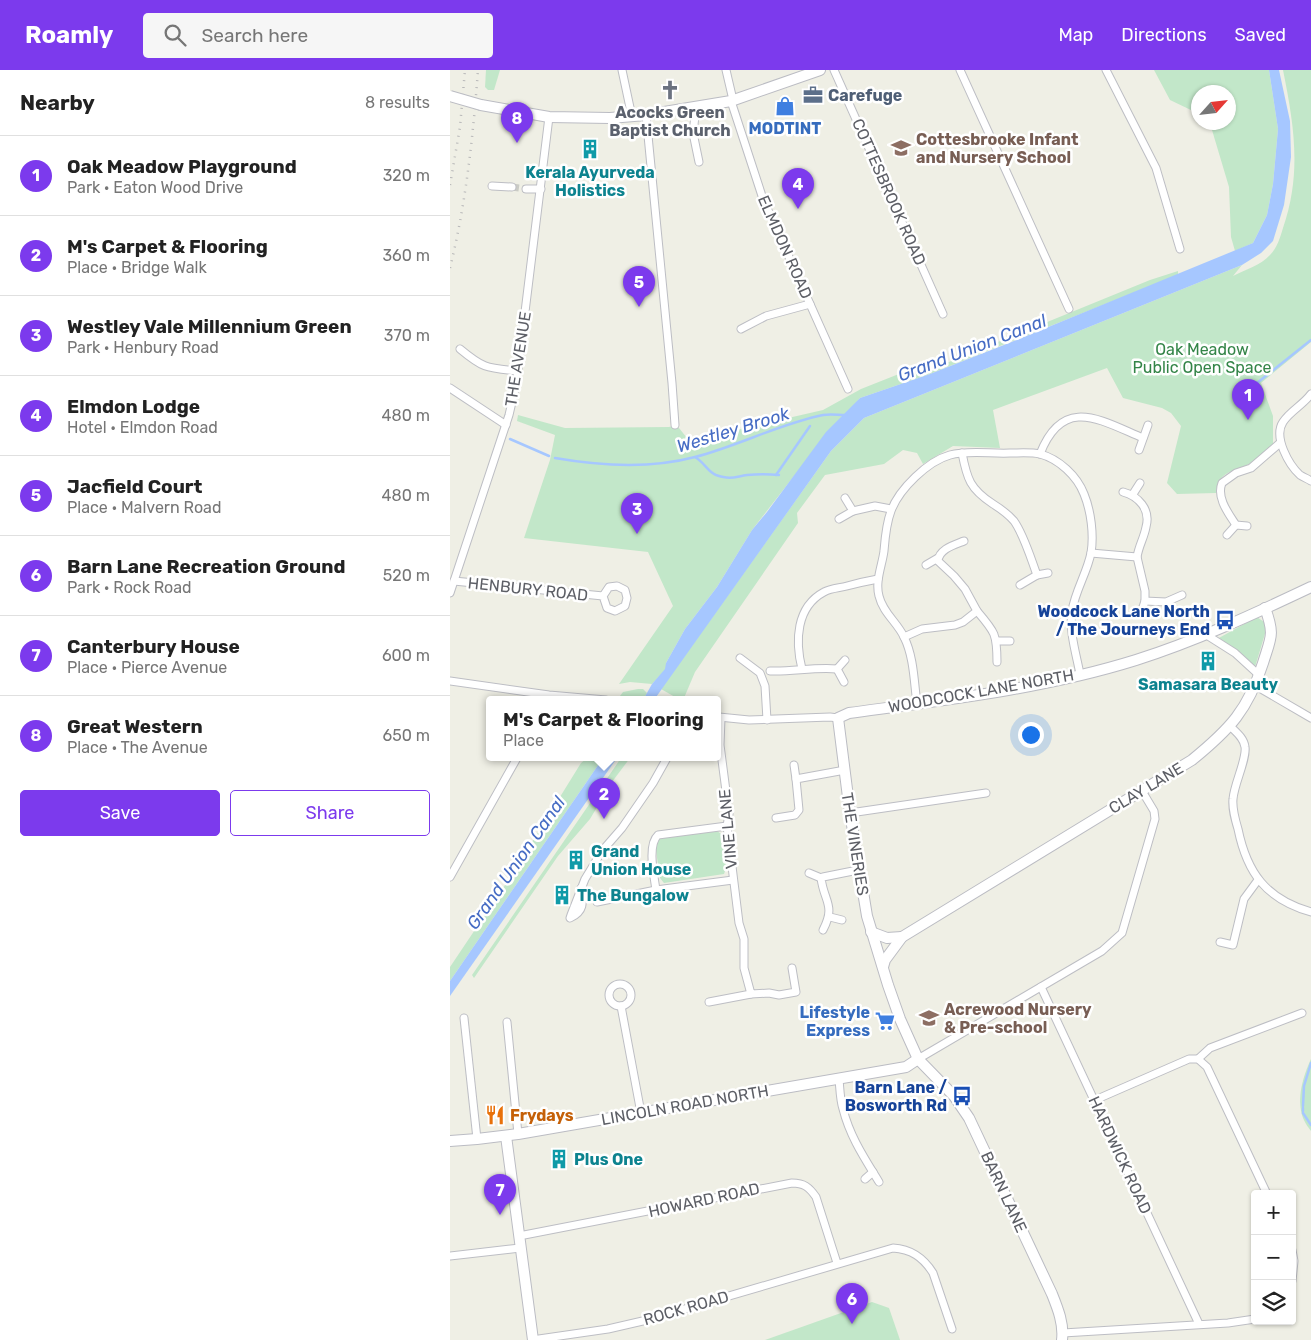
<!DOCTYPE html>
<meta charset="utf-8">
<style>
:root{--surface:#fff;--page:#f6f6f6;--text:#222;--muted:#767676;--line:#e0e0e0;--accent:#7c3aed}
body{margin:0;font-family:Rubik,sans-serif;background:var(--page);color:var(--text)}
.controls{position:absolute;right:15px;bottom:15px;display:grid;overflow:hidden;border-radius:5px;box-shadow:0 1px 4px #0004}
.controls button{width:45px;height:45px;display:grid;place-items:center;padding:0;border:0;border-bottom:1px solid var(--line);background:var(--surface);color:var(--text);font:25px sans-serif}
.compass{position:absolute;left:741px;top:15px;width:45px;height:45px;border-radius:50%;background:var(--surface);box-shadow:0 1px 4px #0004;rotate:63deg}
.you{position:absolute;left:580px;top:664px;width:18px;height:18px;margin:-12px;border:4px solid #fff;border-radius:50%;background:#1a73e8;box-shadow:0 0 0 8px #1a73e833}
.badge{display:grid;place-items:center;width:32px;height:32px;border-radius:50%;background:var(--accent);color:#fff;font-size:16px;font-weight:700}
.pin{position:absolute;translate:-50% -41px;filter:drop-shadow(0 1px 2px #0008)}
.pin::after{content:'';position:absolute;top:26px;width:18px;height:15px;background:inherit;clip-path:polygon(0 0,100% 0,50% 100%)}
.popup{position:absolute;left:36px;top:626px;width:235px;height:65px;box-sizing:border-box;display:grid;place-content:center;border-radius:5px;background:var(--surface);filter:drop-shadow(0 1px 4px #0005);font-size:16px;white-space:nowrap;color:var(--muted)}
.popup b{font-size:19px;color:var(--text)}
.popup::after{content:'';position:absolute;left:50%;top:100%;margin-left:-10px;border:10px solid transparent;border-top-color:var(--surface)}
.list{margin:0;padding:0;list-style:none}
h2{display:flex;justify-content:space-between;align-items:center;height:65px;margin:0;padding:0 20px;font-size:21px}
h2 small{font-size:16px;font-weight:400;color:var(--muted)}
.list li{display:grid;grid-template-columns:32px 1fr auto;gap:15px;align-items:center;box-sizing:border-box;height:80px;padding:0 20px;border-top:1px solid var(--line)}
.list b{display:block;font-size:19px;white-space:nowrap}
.list p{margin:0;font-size:16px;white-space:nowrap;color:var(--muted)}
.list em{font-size:16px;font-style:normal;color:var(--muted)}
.actions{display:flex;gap:10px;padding:15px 20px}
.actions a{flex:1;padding:11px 0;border:1px solid var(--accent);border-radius:5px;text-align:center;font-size:18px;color:var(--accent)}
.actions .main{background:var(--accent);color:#fff}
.icon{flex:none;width:28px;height:28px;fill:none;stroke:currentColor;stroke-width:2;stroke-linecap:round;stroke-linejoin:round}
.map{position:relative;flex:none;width:861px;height:1270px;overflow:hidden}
header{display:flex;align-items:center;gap:30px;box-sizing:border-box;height:70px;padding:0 25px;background:var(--accent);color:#fff}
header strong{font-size:24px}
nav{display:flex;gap:28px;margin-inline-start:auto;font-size:18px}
.search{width:350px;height:45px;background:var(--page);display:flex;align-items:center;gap:12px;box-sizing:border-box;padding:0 18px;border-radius:5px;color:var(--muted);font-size:19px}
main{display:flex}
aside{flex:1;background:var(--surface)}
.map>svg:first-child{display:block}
.green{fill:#c2e7c9}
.water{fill:#a6c7ff}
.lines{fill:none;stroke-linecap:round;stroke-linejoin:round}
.stream{stroke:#a6c7ff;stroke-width:2.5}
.street-tunnel{stroke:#cacbc5;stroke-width:7;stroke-dasharray:7 3.5;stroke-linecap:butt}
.street-casing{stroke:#bdbec4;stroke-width:9}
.secondary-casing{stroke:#bbbcc3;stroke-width:12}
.street{stroke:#fff;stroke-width:7}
.secondary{stroke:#fff;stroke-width:10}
.rail{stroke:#b8b8b9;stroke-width:2.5;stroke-dasharray:1 6;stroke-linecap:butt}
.secondary-bridge-casing{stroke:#bbbcc3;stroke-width:12;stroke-linecap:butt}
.secondary-bridge{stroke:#fff;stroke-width:10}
.labels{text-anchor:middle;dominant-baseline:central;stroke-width:5;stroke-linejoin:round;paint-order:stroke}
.service-label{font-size:16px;font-weight:bold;fill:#4e5e75;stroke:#fff;text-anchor:start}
.worship-label{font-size:16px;font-weight:bold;fill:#5b616d;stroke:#fff}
.shop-label{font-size:16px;font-weight:bold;fill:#366cbe;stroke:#fff}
.education-label{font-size:16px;font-weight:bold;fill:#785e54;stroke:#fff;text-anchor:start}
.culture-label{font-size:16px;font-weight:bold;fill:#0d838f;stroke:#fff;text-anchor:start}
.street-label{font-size:16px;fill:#5d5f66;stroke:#fff}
.park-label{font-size:16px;fill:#348548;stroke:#fff}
.transit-label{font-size:16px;font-weight:bold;fill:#164399;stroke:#fff;text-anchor:end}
.food-label{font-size:16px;font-weight:bold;fill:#c56008;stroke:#fff;text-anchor:start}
.water-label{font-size:18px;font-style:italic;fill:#466cc4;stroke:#fff}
</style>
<header>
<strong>Roamly</strong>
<div class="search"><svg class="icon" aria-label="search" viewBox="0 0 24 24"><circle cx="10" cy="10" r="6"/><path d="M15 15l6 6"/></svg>Search here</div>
<nav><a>Map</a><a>Directions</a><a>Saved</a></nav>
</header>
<main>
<aside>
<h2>Nearby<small>8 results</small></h2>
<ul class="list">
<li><span class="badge">1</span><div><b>Oak Meadow Playground</b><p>Park · Eaton Wood Drive</p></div><em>320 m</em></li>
<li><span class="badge">2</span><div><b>M's Carpet &amp; Flooring</b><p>Place · Bridge Walk</p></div><em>360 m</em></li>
<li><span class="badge">3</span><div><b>Westley Vale Millennium Green</b><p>Park · Henbury Road</p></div><em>370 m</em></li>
<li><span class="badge">4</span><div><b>Elmdon Lodge</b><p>Hotel · Elmdon Road</p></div><em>480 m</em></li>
<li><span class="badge">5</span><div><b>Jacfield Court</b><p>Place · Malvern Road</p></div><em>480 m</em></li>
<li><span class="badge">6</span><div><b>Barn Lane Recreation Ground</b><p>Park · Rock Road</p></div><em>520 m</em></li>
<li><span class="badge">7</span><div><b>Canterbury House</b><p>Place · Pierce Avenue</p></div><em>600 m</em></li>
<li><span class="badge">8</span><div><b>Great Western</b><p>Place · The Avenue</p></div><em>650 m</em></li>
</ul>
<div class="actions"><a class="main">Save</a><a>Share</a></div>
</aside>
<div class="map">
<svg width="861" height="1270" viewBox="0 0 861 1270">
<rect width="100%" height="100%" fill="#efefe5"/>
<g class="green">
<path d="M36 0H50L44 20H38L35 17Z"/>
<path d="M704 0H819L828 59 823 114 817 145 803 173 785 181 781 167 779 117 762 60 754 53 778 52V22H748V47L743 41 720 30Z"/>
<path d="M833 0H861V272L811 313 823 346V374C816 380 808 390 799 394 783 402 768 401 766 423L727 424 717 413 731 356 721 343 712 338 673 328 657 298 543 340 550 378 503 376 473 394 467 383 453 380 434 394 375 405 347 443 348 453 245 602 234 628 225 627 211 619 381 381 414 348 792 195 783 206C795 200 811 195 820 185 827 178 830 168 833 158 852 103 844 55 833 0Z"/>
<path d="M728 201V205L480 304 410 328 344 406 302 460 267 517 235 559 216 593V599L202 614 180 612 169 614 223 536 198 482 74 468 100 390 105 365 67 351 68 345 115 358 219 357 225 355 229 358 237 368 247 369 373 340 411 319 469 296 472 303 700 210Z"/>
<path d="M807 547 814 552 817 557 805 597 785 579 767 569Z"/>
<path d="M188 619H193L197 623 193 630H167L173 622Z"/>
<path d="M137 688H153L0 911V897L61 806 131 693Z"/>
<path d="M171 688H180L162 712 140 749 108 786 24 908 22 905Z"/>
<path d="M267 761 274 766 276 798 274 804 214 813 210 808 205 774 208 769Z"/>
<path d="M861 989V1061C858 1057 855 1053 853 1048 846 1029 853 1006 861 989Z"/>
<path d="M422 1232 439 1238 450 1270H315Z"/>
</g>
<g class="water">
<path d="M819 0H829L840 51 841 87 834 135 823 171 811 183 792 195 414 348 381 381 204 630H193L202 614 215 599 216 593 235 559 267 517 302 460 317 442 376 362 410 328 480 304 559 273 803 173 817 145 823 114 828 59Z"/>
<path d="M153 688H167L0 926V911Z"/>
</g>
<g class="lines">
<g class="stream">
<path d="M807 313 861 270"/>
<path d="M60 369 99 386"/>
<path d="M245 387C254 392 258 402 266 405 281 410 284 407 297 405 307 404 319 404 329 405"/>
<path d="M105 388C151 396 200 399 245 387 288 376 329 354 373 345 380 344 388 345 396 345"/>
<path d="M326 405 360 356"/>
<path d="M853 1036 854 1016 861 993"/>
<path d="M853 1041V1038"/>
<path d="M853 1043 861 1055"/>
</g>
<path class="street-tunnel" d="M62 117 76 119"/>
<defs>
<g id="street">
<path d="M172 0 182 47"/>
<path d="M276 0 283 30"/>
<path d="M384 0 493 244"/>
<path d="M510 0 619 239"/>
<path d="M656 0 706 98 730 179"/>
<path d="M281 31 313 129 398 319"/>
<path d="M244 38 245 46 243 63 249 92"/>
<path d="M196 45 222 313 225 355"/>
<path d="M42 116 62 117"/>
<path d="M76 119H91"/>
<path d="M291 259 316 246 360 234"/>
<path d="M10 279C34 299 37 298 68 301"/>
<path d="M0 318 56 355"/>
<path d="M861 324C853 335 840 341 833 352 823 367 839 395 850 405 853 407 858 409 861 411"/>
<path d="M689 380 698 355"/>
<path d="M512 383C517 409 520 419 543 434 551 439 558 444 564 451 574 465 581 489 587 505L598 503"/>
<path d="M590 384C613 325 650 350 693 368"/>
<path d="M683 424 690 413"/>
<path d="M403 441 425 436 441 439"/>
<path d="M389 449 403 441 395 428"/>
<path d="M797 456 786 455C779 444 766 428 772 413L786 403 801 398 830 373"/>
<path d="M777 465 786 455"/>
<path d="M641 483 687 487C689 475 694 468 696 457 701 439 688 426 673 422"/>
<path d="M687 487 695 521V531L716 532 732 525"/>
<path d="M476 495 488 488"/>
<path d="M4 511 153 526 159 517 167 516 175 520 177 528 175 536 165 541 157 538 153 526"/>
<path d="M570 515 587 505"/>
<path d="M0 523 59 345 66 315 99 47"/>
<path d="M527 541C545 562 547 564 547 592"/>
<path d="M691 543 695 531"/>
<path d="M755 564 785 583 809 605"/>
<path d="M454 567 472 559 505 555 513 552 527 541 515 519 504 506 488 491C489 479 504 475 514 471"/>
<path d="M547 571H560"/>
<path d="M290 588 310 603 315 616 317 650"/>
<path d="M352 599C345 571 346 537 374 522 381 518 390 518 397 516 408 513 417 511 428 509"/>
<path d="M320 601C342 602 364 597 387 599"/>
<path d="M0 611 99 625 156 630"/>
<path d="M394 612 387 599 395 590"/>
<path d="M806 616 861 648"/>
<path d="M467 634C464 612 464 587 454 567 447 552 433 543 429 526 425 511 432 496 434 481 435 468 436 454 441 441 449 419 478 391 500 385 518 380 541 384 560 383 569 383 581 382 590 384 609 389 627 406 634 424 641 441 644 465 641 483 637 503 625 521 622 541 619 562 626 583 630 604"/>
<path d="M269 647 299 650 380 647 388 648"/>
<path d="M271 648 270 675 279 744 277 756 289 853 294 869V898L301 924 319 923 329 925 346 922 342 898"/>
<path d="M780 656C786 662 794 668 795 677 797 689 784 714 783 729 782 739 785 749 788 759 797 803 816 829 861 842"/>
<path d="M344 695 346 709"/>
<path d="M400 743 536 723"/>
<path d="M326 748 345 745 349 740 346 709 395 700"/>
<path d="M359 803 371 808"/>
<path d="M0 807 67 688"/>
<path d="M131 818C133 832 135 841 120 848L121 845 135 809 152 781 172 758 203 713 217 688"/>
<path d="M206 820C204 805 197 775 208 765L277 756"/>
<path d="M147 832 206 820 283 810"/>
<path d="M380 847 392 850"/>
<path d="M373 860C386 835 374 832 371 808L373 807 408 800"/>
<path d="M770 872 783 875 794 829 808 810"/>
<circle cx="170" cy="925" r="11"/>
<path d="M591 917 749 1254"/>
<path d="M259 932 301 924"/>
<path d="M171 936 191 1043"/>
<path d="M14 948 27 1069"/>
<path d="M57 952 68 1064"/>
<path d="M468 989 652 881 672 863 705 749 704 741 692 721"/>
<path d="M748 989 760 978 852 943"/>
<path d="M389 1009C390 1019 390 1030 393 1039 400 1067 415 1089 429 1112"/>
<path d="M645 1030 739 989H748L757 997 817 1124"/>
<path d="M415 1109 423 1102"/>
<path d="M69 1166 342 1113C354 1113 359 1117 366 1127L387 1193"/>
<path d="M842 1180 844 1191 842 1211"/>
<path d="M0 1186 70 1178"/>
<path d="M613 1263 778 1253 805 1249"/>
<path d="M82 1270 158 1259 197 1250 443 1178C461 1179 473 1187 483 1203L502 1259"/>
</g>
<g id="secondary">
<path d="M31 35 99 47 160 48 196 45 281 31 370 0"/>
<path d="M421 862 437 868 452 867"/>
<path d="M433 897 435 890 452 867 742 690C780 659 798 640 813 593 821 567 825 565 815 538"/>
<path d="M56 1066 83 1270"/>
<path d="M0 1071 27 1069 68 1064 456 997 468 989"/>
<path d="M612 1270C614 1254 608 1239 602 1224L519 1048 504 1026 468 989 450 949 438 915 417 846 400 743 388 648 399 643C495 630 593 619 686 590 746 571 804 544 861 517"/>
</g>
</defs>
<use href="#street" class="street-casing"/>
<use href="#secondary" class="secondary-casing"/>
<use href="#street" class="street"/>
<use href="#secondary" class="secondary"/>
<g class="rail">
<path d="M0 115 10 57 15 0"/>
<path d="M0 198C16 133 23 67 28 0"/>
</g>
<defs>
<path id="secondary-bridge" d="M0 26 31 35"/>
</defs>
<use href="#secondary-bridge" class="secondary-bridge-casing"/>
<use href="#secondary-bridge" class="secondary-bridge"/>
</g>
<defs>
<symbol id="church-bare" viewBox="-9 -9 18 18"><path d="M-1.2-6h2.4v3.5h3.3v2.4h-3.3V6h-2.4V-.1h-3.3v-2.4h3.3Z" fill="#6b7280" stroke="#fff" stroke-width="2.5" paint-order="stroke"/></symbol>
<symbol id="office-bare" viewBox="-9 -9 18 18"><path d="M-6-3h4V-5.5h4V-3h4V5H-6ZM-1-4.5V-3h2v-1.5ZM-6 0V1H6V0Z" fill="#5c6f8a" stroke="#fff" stroke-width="2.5" paint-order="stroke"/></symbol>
<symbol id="shop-bare" viewBox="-9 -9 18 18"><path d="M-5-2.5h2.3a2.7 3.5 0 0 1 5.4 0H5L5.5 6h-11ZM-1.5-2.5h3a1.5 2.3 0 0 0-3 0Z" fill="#3f7fe0" stroke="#fff" stroke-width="2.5" paint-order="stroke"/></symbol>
<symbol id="school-bare" viewBox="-9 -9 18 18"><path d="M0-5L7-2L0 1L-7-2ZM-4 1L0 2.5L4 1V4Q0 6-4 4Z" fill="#8d6e63" stroke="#fff" stroke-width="2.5" paint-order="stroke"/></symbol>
<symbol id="building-bare" viewBox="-9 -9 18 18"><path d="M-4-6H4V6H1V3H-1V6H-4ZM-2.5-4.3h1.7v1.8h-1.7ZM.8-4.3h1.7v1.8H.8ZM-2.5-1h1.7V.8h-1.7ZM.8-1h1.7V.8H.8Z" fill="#0f9aa8" stroke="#fff" stroke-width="2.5" paint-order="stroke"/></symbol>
<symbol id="bus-bare" viewBox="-9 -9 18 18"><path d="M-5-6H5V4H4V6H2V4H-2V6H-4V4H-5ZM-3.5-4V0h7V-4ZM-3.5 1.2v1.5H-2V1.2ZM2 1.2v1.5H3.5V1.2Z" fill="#1a4fb4" stroke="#fff" stroke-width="2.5" paint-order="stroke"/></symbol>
<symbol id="supermarket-bare" viewBox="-9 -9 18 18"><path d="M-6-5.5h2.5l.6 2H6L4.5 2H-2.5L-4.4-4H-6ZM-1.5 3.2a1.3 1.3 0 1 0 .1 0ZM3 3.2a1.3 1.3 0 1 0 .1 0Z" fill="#3f7fe0" stroke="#fff" stroke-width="2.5" paint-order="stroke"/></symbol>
<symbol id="restaurant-bare" viewBox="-9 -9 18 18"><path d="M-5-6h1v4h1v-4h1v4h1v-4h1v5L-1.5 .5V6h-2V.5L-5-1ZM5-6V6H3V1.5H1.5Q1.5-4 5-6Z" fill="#e8710a" stroke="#fff" stroke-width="2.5" paint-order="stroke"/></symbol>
</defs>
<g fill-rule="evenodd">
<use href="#church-bare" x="206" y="6" width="28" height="28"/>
<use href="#office-bare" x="349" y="11" width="28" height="28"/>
<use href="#shop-bare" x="321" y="22" width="28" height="28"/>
<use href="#school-bare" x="437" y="64" width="28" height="28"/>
<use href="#building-bare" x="126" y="65" width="28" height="28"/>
<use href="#bus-bare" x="761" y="536" width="28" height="28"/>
<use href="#building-bare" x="744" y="577" width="28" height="28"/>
<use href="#building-bare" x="112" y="776" width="28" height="28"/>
<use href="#building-bare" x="98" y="811" width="28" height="28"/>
<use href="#school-bare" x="465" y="934" width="28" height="28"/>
<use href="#supermarket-bare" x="421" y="937" width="28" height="28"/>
<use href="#bus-bare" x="498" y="1012" width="28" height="28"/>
<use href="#restaurant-bare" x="31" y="1031" width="28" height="28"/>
<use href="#building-bare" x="95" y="1075" width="28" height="28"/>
</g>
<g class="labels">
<g class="service-label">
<text x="378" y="25">Carefuge</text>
</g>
<g class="worship-label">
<text x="220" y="42">Acocks Green<tspan x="220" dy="18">Baptist Church</tspan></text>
</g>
<g class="shop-label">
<text x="335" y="58">MODTINT</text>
<text x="420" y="942" text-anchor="end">Lifestyle<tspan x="420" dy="18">Express</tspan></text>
</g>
<g class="education-label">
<text x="466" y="69">Cottesbrooke Infant<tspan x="466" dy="18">and Nursery School</tspan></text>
<text x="494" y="939">Acrewood Nursery<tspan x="494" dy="18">&amp; Pre-school</tspan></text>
</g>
<g class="culture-label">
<text x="140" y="102" text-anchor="middle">Kerala Ayurveda<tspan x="140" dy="18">Holistics</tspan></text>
<text x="758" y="614" text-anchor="middle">Samasara Beauty</text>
<text x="141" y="781">Grand<tspan x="141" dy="18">Union House</tspan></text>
<text x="127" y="825">The Bungalow</text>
<text x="124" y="1089">Plus One</text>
</g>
<g class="street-label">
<text transform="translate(439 122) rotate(66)">COTTESBROOK ROAD</text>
<text transform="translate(335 177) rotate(66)">ELMDON ROAD</text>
<text transform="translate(68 289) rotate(-81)">THE AVENUE</text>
<text transform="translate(78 519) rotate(6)">HENBURY ROAD</text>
<text transform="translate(531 621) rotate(-10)">WOODCOCK LANE NORTH</text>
<text transform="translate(696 718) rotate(-31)">CLAY LANE</text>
<text transform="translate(278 759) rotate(-95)">VINE LANE</text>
<text transform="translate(405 774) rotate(81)">THE VINERIES</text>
<text transform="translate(235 1035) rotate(-10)">LINCOLN ROAD NORTH</text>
<text transform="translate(670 1085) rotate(65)">HARDWICK ROAD</text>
<text transform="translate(554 1122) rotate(65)">BARN LANE</text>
<text transform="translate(254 1130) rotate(-12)">HOWARD ROAD</text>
<text transform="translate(236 1238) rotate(-16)">ROCK ROAD</text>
</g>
<g class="park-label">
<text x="752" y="279">Oak Meadow<tspan x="752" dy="18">Public Open Space</tspan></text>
</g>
<g class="transit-label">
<text x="760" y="541">Woodcock Lane North<tspan x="760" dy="18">/ The Journeys End</tspan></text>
<text x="497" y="1017">Barn Lane /<tspan x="497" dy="18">Bosworth Rd</tspan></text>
</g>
<g class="food-label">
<text x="60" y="1045">Frydays</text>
</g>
<g class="water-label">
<text transform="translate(522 278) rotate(-21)">Grand Union Canal</text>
<text transform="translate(283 360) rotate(-17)">Westley Brook</text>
<text transform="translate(66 793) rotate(-55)">Grand Union Canal</text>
</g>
</g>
</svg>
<div class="controls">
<button>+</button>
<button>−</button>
<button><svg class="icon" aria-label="layers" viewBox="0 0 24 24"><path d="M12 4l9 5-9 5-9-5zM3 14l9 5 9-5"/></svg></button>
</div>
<svg class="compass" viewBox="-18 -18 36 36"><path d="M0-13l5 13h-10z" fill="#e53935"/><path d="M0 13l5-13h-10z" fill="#767676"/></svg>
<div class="you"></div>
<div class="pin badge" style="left:798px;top:350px">1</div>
<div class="pin badge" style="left:154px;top:749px">2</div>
<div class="popup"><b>M's Carpet &amp; Flooring</b>Place</div>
<div class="pin badge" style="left:187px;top:464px">3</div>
<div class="pin badge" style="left:348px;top:139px">4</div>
<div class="pin badge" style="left:189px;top:237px">5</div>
<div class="pin badge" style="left:402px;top:1254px">6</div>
<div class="pin badge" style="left:50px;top:1145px">7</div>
<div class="pin badge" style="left:67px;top:73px">8</div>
</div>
</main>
